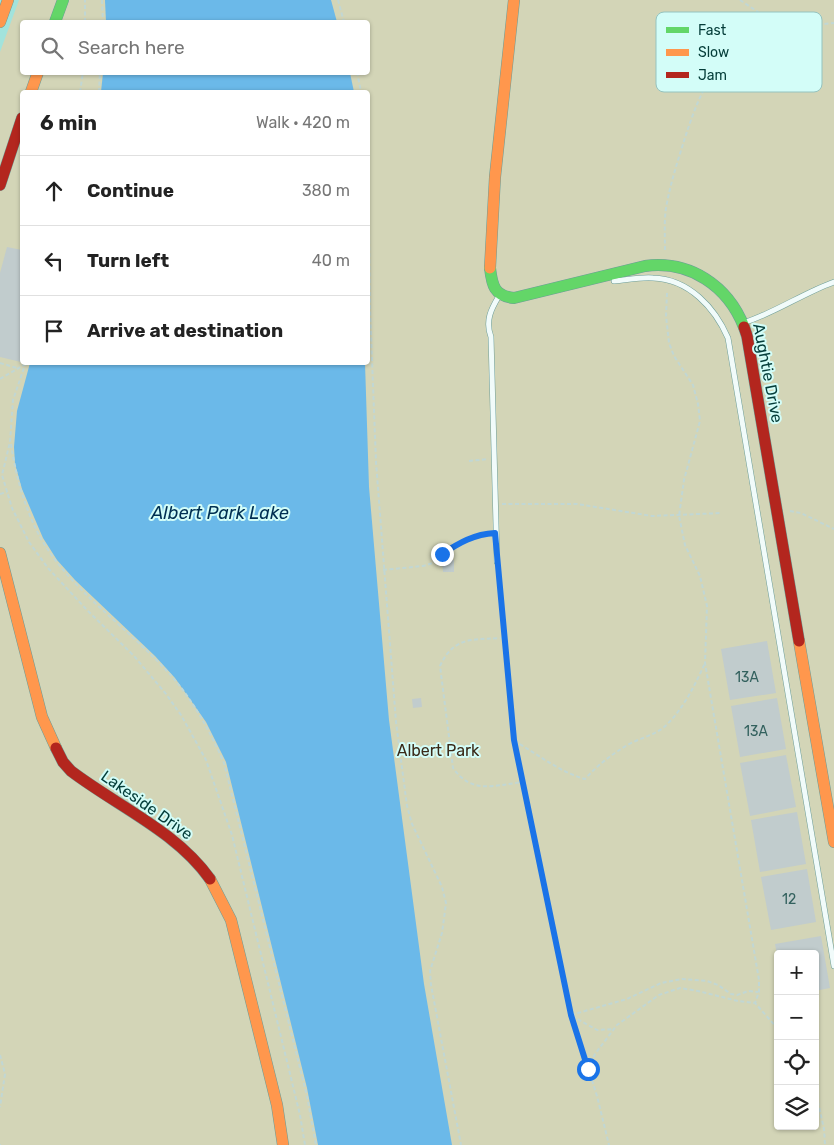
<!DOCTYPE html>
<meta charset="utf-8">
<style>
:root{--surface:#fff;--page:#f6f6f6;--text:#222;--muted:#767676;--line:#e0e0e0}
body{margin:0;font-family:Rubik,sans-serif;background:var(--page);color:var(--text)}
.controls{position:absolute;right:15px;bottom:15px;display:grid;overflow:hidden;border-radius:5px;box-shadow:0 1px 4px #0004}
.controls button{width:45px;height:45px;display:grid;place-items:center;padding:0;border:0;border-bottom:1px solid var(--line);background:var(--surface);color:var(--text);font:25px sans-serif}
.stop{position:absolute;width:15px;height:15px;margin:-11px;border:4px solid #1a73e8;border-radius:50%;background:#fff}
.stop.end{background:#1a73e8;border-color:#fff;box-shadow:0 1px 5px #0008}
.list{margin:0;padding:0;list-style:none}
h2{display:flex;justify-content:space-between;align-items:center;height:65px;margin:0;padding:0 20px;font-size:21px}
h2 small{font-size:16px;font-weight:400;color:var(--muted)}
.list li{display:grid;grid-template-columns:32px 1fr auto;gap:15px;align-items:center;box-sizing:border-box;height:70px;padding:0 20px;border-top:1px solid var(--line)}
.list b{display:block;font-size:19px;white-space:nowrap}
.list em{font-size:16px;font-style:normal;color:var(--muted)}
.icon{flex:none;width:28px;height:28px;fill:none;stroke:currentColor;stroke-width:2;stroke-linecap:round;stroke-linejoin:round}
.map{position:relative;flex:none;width:834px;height:1145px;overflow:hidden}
.search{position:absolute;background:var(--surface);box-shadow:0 1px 4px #0004;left:20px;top:20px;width:350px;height:55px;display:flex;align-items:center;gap:12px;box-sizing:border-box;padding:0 18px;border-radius:5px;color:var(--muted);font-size:19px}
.panel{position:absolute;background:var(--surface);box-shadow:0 1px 4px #0004;left:20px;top:90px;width:350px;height:275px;border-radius:5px}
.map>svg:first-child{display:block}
.green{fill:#d3d5b7;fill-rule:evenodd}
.water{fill:#6bb9e9}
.building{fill:#c1cccd}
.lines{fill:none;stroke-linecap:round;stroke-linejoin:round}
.lane-casing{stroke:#6c9d98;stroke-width:6}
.fast-casing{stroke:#6c9d98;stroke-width:12}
.slow-casing{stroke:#6c9d98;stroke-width:12}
.jam-casing{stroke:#6c9d98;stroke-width:12}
.path{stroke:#c1d7d4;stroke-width:2;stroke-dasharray:4 2.5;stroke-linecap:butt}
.lane{stroke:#f1fbfa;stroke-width:5}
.fast{stroke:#63d668;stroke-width:11}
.slow{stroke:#ff974d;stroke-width:11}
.jam{stroke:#b3261e;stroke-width:11}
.route{stroke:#1a73e8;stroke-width:6}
.labels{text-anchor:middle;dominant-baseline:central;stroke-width:4;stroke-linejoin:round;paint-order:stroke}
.number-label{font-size:14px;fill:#33615e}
.street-label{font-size:16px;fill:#043d39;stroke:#d3fdf8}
.park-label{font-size:16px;fill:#3b2a18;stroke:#d3fdf8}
.water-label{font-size:18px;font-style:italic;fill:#002f52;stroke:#d3fdf8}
.key{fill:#d3fdf8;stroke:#95c3bf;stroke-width:1}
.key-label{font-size:14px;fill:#043d39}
</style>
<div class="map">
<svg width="834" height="1145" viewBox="0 0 834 1145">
<rect width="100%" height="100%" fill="#a2e3dc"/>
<path class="green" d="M19 0H834V1145H0V52ZM22 22H368V72H22ZM22 92H368V362H22ZM778 954H815V1126H778Z"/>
<g class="water">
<path d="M105 0H331L337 22H106Z"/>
<path d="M103 73H350L354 92H101Z"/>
<path d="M30 363H365L369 487 389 720 424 984 452 1145H318L307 1088 226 762 206 722 175 678 155 656 75 580 57 560 43 538 22 489 15 464 14 447 17 411Z"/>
</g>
<g class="building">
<path d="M7 247 22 250 21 362 0 357V273Z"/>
<path d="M454 560V572H443L442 561Z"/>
<path d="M767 641 776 693 730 700 721 649Z"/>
<path d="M421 698 422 707 413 708 412 699Z"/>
<path d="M777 698 786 749 740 757 731 706Z"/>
<path d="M786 755 796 807 750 816 740 763Z"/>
<path d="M797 812 806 864 760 872 751 820Z"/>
<path d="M807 869 816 922 771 930 761 877Z"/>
<path d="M821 936 830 988 815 991V954H777L775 944Z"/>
</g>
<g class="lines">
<defs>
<g id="lane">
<path d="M614 281C627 280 640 277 653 278 689 279 715 308 728 338L834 966"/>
<path d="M743 323C775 313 803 293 834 282"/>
<path d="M497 562 491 337C485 321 491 309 499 296"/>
</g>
<g id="fast">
<path d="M55 22 63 0"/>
<path d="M490 268C492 285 494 296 514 298L645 266C690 260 728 286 744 327"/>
</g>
<g id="slow">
<path d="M0 22 8 0"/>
<path d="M31 92 38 72"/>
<path d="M490 268 495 177 514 0"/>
<path d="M0 553 42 717 56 748"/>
<path d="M799 641 834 842"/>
<path d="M210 879 231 920 277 1105 283 1145"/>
</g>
<g id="jam">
<path d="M0 185 22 118"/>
<path d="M744 327 747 336 799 641"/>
<path d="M56 748 63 762 71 771C117 806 176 831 210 879"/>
</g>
</defs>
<use href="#lane" class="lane-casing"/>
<use href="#fast" class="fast-casing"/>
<use href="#slow" class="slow-casing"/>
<use href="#jam" class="jam-casing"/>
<g class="path">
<path d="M102 0 103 22"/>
<path d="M338 0 344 22"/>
<path d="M740 0 761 14 776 31"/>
<path d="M85 22V0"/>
<path d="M357 72 361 92"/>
<path d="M80 92 83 72"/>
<path d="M99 92 100 72"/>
<path d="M368 149 370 309 376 462 396 722 407 806 412 824 442 887 446 903 442 933 430 971 431 985 461 1145"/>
<path d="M665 250C665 236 664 222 666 208 670 185 677 163 684 141 696 103 712 58 752 39 777 27 807 26 834 23"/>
<path d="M667 293 666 316 669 343 674 356 693 385 698 404 700 421 684 480 679 516 685 545 700 576 707 606 705 663 759 980V992L755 1003"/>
<path d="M26 362 13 400 10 442 2 475 12 508 29 542 48 568 86 609 134 656 166 694 181 715 206 760 232 835 300 1115 305 1145"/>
<path d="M0 363 17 368"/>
<path d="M0 379 24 365"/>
<path d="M11 444C17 483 29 525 53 557 83 598 131 632 166 670 192 698 209 729 224 763L307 1096 316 1145"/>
<path d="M469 461 488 459"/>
<path d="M0 494 7 492"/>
<path d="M502 504H577L652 516 722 513"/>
<path d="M790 511 801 513 834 529"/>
<path d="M383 570 423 566 433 563 442 554 464 539 488 533"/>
<path d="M498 570 514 741 571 1015 597 1096 609 1145"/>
<path d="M504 638C475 640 454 635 440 666L453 768C472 795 495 785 524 782"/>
<path d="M514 741C538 754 559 772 585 779 600 763 612 754 631 743 642 738 653 735 663 728 682 712 695 685 705 663"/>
<path d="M571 1015 627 999 661 983 682 979 707 981 718 985 731 994 737 995 749 991 758 992"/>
<path d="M572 1016 597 1030 614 1029"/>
<path d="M0 1055 5 1074 0 1107"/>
<path d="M588 1069 595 1054 617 1025 659 995 680 988 698 991 738 1001 755 1003 778 1029"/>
<path d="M815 1089 824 1129 825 1145"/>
<path d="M0 1144V1145"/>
</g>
<use href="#lane" class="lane"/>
<use href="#fast" class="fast"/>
<use href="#slow" class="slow"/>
<use href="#jam" class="jam"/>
</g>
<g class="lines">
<path class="route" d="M442 554C459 543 474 534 495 533L514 740 571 1015 588 1069"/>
</g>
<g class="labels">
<g class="number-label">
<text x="747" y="677">13A</text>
<text x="756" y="731">13A</text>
<text x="789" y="899">12</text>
</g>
<g class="street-label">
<text transform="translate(768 373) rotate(79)">Aughtie Drive</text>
<text transform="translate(147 805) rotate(35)">Lakeside Drive</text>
</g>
<g class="park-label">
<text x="438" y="750">Albert Park</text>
</g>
<g class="water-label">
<text x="220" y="513">Albert Park Lake</text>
</g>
</g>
<rect x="656" y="12" width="166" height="80" rx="8" class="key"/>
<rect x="666" y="27" width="23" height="6" fill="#63d668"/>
<rect x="666" y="49" width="23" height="7" fill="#ff974d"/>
<rect x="666" y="72" width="23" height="6" fill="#b3261e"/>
<g class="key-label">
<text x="698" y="35">Fast</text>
<text x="698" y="57">Slow</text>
<text x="698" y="80">Jam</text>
</g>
</svg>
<div class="controls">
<button>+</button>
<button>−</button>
<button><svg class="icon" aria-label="locate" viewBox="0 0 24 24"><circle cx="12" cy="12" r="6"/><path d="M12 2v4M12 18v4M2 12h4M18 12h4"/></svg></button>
<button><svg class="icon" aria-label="layers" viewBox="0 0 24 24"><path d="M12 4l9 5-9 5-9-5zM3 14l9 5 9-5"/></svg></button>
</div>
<div class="stop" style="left:588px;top:1069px"></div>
<div class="stop end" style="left:442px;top:554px"></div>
<div class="search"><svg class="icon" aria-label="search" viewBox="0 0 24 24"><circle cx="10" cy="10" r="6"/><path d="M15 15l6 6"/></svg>Search here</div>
<section class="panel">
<h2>6 min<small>Walk · 420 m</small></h2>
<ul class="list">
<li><svg class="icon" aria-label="ahead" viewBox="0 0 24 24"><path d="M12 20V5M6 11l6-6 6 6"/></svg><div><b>Continue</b></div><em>380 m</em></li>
<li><svg class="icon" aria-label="left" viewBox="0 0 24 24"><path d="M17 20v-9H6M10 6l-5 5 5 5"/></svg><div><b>Turn left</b></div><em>40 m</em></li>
<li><svg class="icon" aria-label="arrive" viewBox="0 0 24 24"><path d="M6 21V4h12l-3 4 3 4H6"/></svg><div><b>Arrive at destination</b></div></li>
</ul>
</section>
</div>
